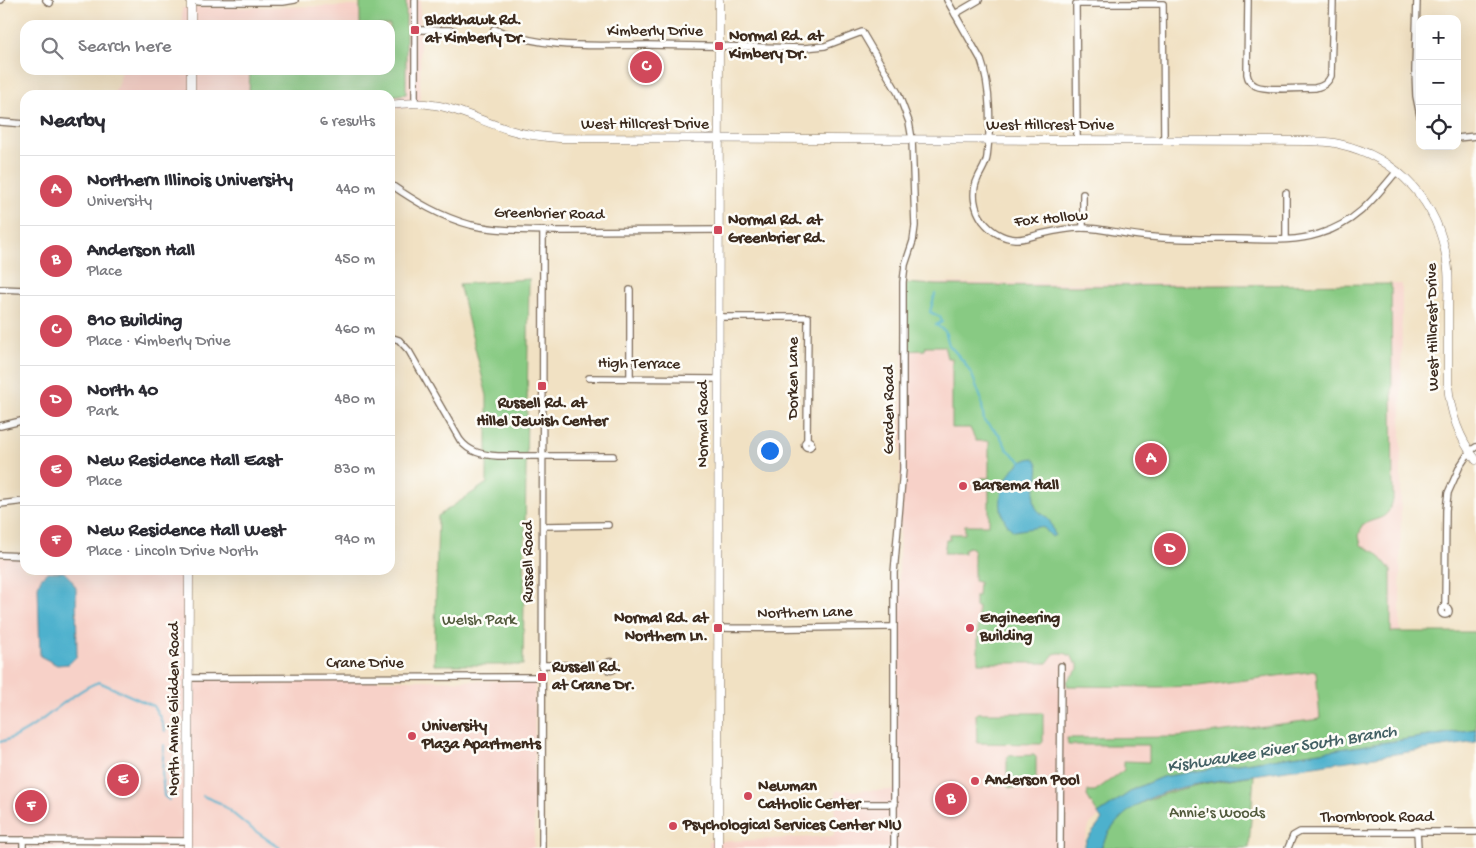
<!DOCTYPE html>
<meta charset="utf-8">
<style>
:root{--surface:#fff;--page:#f2f2f3;--text:#2b2b33;--muted:#7c7c81;--line:#e1e1e2;--accent:#d1495b}
body{margin:0;font-family:"Gochi Hand",sans-serif;background:var(--page);color:var(--text)}
.controls{position:absolute;right:15px;top:15px;display:grid;overflow:hidden;border-radius:10px;box-shadow:0 5px 20px #0002}
.controls button{width:45px;height:45px;display:grid;place-items:center;padding:0;border:0;border-bottom:1px solid var(--line);background:var(--surface);color:var(--text);font:25px sans-serif}
.you{position:absolute;left:769px;top:450px;width:18px;height:18px;margin:-12px;border:4px solid #fff;border-radius:50%;background:#1a73e8;box-shadow:0 0 0 8px #1a73e833}
.badge{display:grid;place-items:center;width:32px;height:32px;border-radius:50%;background:var(--accent);color:#fff;font-size:16px;font-weight:700}
.pin{position:absolute;translate:-50% -50%;border:2px solid #fff;box-shadow:0 1px 5px #0006}
.list{margin:0;padding:0;list-style:none}
h2{display:flex;justify-content:space-between;align-items:center;height:65px;margin:0;padding:0 20px;font-size:21px}
h2 small{font-size:16px;font-weight:400;color:var(--muted)}
.list li{display:grid;grid-template-columns:32px 1fr auto;gap:15px;align-items:center;box-sizing:border-box;height:70px;padding:0 20px;border-top:1px solid var(--line)}
.list b{display:block;font-size:19px;white-space:nowrap}
.list p{margin:0;font-size:16px;white-space:nowrap;color:var(--muted)}
.list em{font-size:16px;font-style:normal;color:var(--muted)}
.icon{flex:none;width:28px;height:28px;fill:none;stroke:currentColor;stroke-width:2;stroke-linecap:round;stroke-linejoin:round}
.map{position:relative;flex:none;width:1476px;height:848px;overflow:hidden}
.search{position:absolute;background:var(--surface);box-shadow:0 5px 20px #0002;left:20px;top:20px;width:375px;height:55px;display:flex;align-items:center;gap:12px;box-sizing:border-box;padding:0 18px;border-radius:15px;color:var(--muted);font-size:19px}
.panel{position:absolute;background:var(--surface);box-shadow:0 5px 20px #0002;left:20px;top:90px;width:375px;height:485px;border-radius:15px}
.map>svg:first-child{display:block}
.built{fill:#f7d1c8}
.green{fill:#88ca83;stroke:#627a50}
.water{fill:#4eb1cd;stroke:#446e76}
.lines{fill:none;stroke-linecap:round;stroke-linejoin:round}
.stream{stroke:#4eb1cd;stroke-width:2}
.street-casing{stroke:#7b6a58;stroke-width:8}
.secondary-casing{stroke:#7b6a58;stroke-width:9}
.street{stroke:#fff;stroke-width:5.5}
.secondary{stroke:#fff;stroke-width:8}
.poi-dot{fill:#d1495b;stroke:#fdfcf7;stroke-width:2}
.labels{text-anchor:middle;dominant-baseline:central;stroke-width:5;stroke-linejoin:round;paint-order:stroke}
.poi-label{font-size:16px;font-weight:bold;fill:#3b2a1e;stroke:#fdfcf7;text-anchor:start}
.street-label{font-size:16px;fill:#3b2a1e;stroke:#fdfcf7}
.park-label{font-size:16px;fill:#525a3c;stroke:#fdfcf7}
.water-label{font-size:18px;font-style:italic;fill:#436064;stroke:#fdfcf7}
</style>
<div class="map">
<svg width="1476" height="848" viewBox="0 0 1476 848">
<rect width="100%" height="100%" fill="#fdfcf7"/>
<filter id="ink" filterUnits="userSpaceOnUse"><feTurbulence type="fractalNoise" baseFrequency=".02" numOctaves="2"/><feDisplacementMap in="SourceGraphic" scale="10" xChannelSelector="R" yChannelSelector="G"/><feConvolveMatrix kernelMatrix="1 2 1 2 8 2 1 2 1" color-interpolation-filters="sRGB"/></filter>
<filter id="wash" filterUnits="userSpaceOnUse"><feTurbulence type="fractalNoise" baseFrequency=".0096" numOctaves="4" result="noise"/><feDisplacementMap in="SourceGraphic" scale="20" xChannelSelector="R" yChannelSelector="G"/><feGaussianBlur stdDeviation="1.12" result="paint"/><feColorMatrix in="noise" values="0 0 0 0 0 0 0 0 0 0 0 0 0 0 0 0 0 1.4 0 .05"/><feComposite in="paint" operator="in"/></filter>
<g filter="url(#wash)">
<rect width="100%" height="100%" fill="#f1e1c3"/>
<g class="built">
<path d="M360 0H420V107L390 109V95H113L119 82 121 70H390V25H182V8L359 6Z"/>
<path d="M904 283 1402 284 1400 635 1476 727 1163 769 1134 787 1090 824 1082 848H709V842L834 836 836 791 895 790Z"/>
<path d="M0 557H25V570H189V678L535 681 534 848H0Z"/>
</g>
<g class="green">
<path d="M360 0H406V94L390 96 249 95 250 70H390V25H360Z"/>
<path d="M529 279 523 665H434L438 516 487 483V396L459 284Z"/>
<path d="M904 283 935 285 1074 286 1391 284 1393 500C1387 522 1379 516 1362 525L1359 536 1361 545 1377 553 1391 570V632H1476V729L1245 763 1162 777 1136 788 1098 814 1087 796 1088 791H1095L1124 770V761L1149 762V745H1068L1067 738 1178 737 1320 719 1316 671 1198 686 1158 687 1067 686V681L1078 669V663H1075C1072 654 1063 651 1054 654L1047 663H978V607H975V596H978L979 582 974 581V552L972 548 968 547 964 550V553H944L946 540H950V534H965V525H989V489L981 488V478H989V441H976L970 428H952V358H947L944 346H926L925 350 904 351Z"/>
<path d="M977 713H1041L1043 714V742L1041 744 977 743 976 714Z"/>
<path d="M1034 755 1036 757V785L1034 787 1010 788 1007 786V757L1009 756Z"/>
<path d="M1254 775 1249 848H1101C1106 835 1120 812 1134 806 1173 788 1210 782 1254 775Z"/>
</g>
<g class="water">
<path d="M1033 458C1045 465 1034 484 1034 495 1033 512 1041 511 1049 520 1052 524 1053 530 1055 535L1052 537 1044 528 1039 527 1014 531C988 513 1003 462 1033 458Z"/>
<path d="M47 572H64L71 579 76 588 77 656 69 664 57 665 40 656 38 586 41 578Z"/>
<path d="M1476 729V742L1226 779C1175 788 1123 795 1101 848H1084L1086 841 1102 820 1098 814 1136 788 1162 777 1245 763Z"/>
</g>
<g class="lines">
<g class="stream">
<path d="M935 294 930 312 940 317 942 322 936 325 945 331 949 345 964 362 972 375 981 398 984 421 999 434 1007 449 1022 462"/>
<path d="M0 742C27 735 47 715 69 699 79 692 88 685 99 682L153 706 159 715 165 731"/>
<path d="M164 745 162 772 164 796 169 800"/>
<path d="M203 796 220 803 248 826 280 848"/>
</g>
</g>
</g>
<g filter="url(#ink)">
<g class="lines">
<defs>
<g id="street">
<path d="M0 0H1"/>
<path d="M46 0 50 3"/>
<path d="M947 0 981 60C991 88 991 127 987 157 986 165 981 171 978 178 971 192 974 209 983 221 991 231 1002 238 1015 239 1024 240 1032 236 1041 234 1054 231 1068 228 1082 228 1102 228 1122 234 1142 236 1172 240 1202 239 1233 239 1262 239 1291 243 1319 234 1356 223 1374 199 1397 171"/>
<path d="M1248 0 1247 74C1248 80 1251 84 1256 86 1266 91 1302 88 1315 88 1323 86 1327 84 1331 76L1333 0"/>
<path d="M1417 0 1415 71 1416 96 1420 116"/>
<path d="M191 1 199 2H283L295 0"/>
<path d="M955 14 979 0"/>
<path d="M494 29C547 50 592 45 648 45 700 46 752 47 804 48L825 46 862 32 898 93 909 122 912 139 915 226 913 241 905 265 903 282V469L894 573V848"/>
<path d="M415 30H453"/>
<path d="M415 103V0"/>
<path d="M0 122 25 124"/>
<path d="M1457 138 1476 136"/>
<path d="M1077 140 1076 4H1163L1164 140"/>
<path d="M390 184C416 202 441 217 471 225 502 232 534 230 566 231 617 231 667 230 718 230"/>
<path d="M1083 194V228"/>
<path d="M1286 239V193"/>
<path d="M0 289 25 290"/>
<path d="M630 290V378"/>
<path d="M718 317H808L807 440"/>
<path d="M390 337 399 340 409 351 460 440C469 452 482 455 498 456H613"/>
<path d="M589 378 718 379"/>
<path d="M0 426 25 420"/>
<circle cx="808" cy="444" r="3.5"/>
<path d="M0 504 25 501"/>
<path d="M543 526 608 525"/>
<path d="M0 555 25 556"/>
<path d="M1445 606 1446 510 1448 493 1460 466 1470 451 1476 447"/>
<circle cx="1445" cy="611" r="4"/>
<path d="M718 628C776 629 835 627 893 627"/>
<circle cx="611" cy="666" r="4.5"/>
<path d="M542 665H606"/>
<path d="M189 678 542 677"/>
<path d="M833 804H895"/>
<path d="M1417 831 1418 848"/>
<path d="M0 840 188 841"/>
<path d="M23 840V848"/>
<path d="M542 848 543 230"/>
<path d="M1060 848 1061 666"/>
<path d="M1288 848 1293 836 1300 832H1476"/>
</g>
<g id="secondary">
<path d="M191 25V0"/>
<path d="M191 95V70"/>
<path d="M390 105C441 97 465 116 510 130 526 135 543 137 559 138L1308 141C1318 142 1329 141 1339 144 1398 157 1439 203 1447 262 1450 277 1448 293 1448 308 1448 333 1448 359 1448 384 1450 412 1459 438 1476 460"/>
<path d="M188 848 189 570"/>
<path d="M718 848 719 0"/>
</g>
</defs>
<use href="#street" class="street-casing"/>
<use href="#secondary" class="secondary-casing"/>
<use href="#street" class="street"/>
<use href="#secondary" class="secondary"/>
</g>
</g>
<g class="poi-dot">
<rect x="410" y="25" width="10" height="10" rx="2.5"/>
<rect x="714" y="41" width="10" height="10" rx="2.5"/>
<rect x="713" y="225" width="10" height="10" rx="2.5"/>
<rect x="537" y="381" width="10" height="10" rx="2.5"/>
<circle cx="963" cy="486" r="5"/>
<rect x="713" y="623" width="10" height="10" rx="2.5"/>
<circle cx="970" cy="628" r="5"/>
<rect x="537" y="672" width="10" height="10" rx="2.5"/>
<circle cx="412" cy="736" r="5"/>
<circle cx="975" cy="781" r="5"/>
<circle cx="748" cy="796" r="5"/>
<circle cx="673" cy="826" r="5"/>
</g>
<g class="labels">
<g class="poi-label">
<text x="425" y="21">Blackhawk Rd.<tspan x="425" dy="18">at Kimberly Dr.</tspan></text>
<text x="729" y="37">Normal Rd. at<tspan x="729" dy="18">Kimbery Dr.</tspan></text>
<text x="728" y="221">Normal Rd. at<tspan x="728" dy="18">Greenbrier Rd.</tspan></text>
<text x="542" y="404" text-anchor="middle">Russell Rd. at<tspan x="542" dy="18">Hillel Jewish Center</tspan></text>
<text x="973" y="486">Barsema Hall</text>
<text x="708" y="619" text-anchor="end">Normal Rd. at<tspan x="708" dy="18">Northern Ln.</tspan></text>
<text x="980" y="619">Engineering<tspan x="980" dy="18">Building</tspan></text>
<text x="552" y="668">Russell Rd.<tspan x="552" dy="18">at Crane Dr.</tspan></text>
<text x="422" y="727">University<tspan x="422" dy="18">Plaza Apartments</tspan></text>
<text x="985" y="781">Anderson Pool</text>
<text x="758" y="787">Newman<tspan x="758" dy="18">Catholic Center</tspan></text>
<text x="683" y="826">Psychological Services Center NIU</text>
</g>
<g class="street-label">
<text x="655" y="32">Kimberly Drive</text>
<text x="645" y="125">West Hillcrest Drive</text>
<text x="1050" y="126">West Hillcrest Drive</text>
<text transform="translate(549 215) rotate(1)">Greenbrier Road</text>
<text transform="translate(1051 220) rotate(-5)">Fox Hollow</text>
<text transform="translate(1434 327) rotate(-91)">West Hillcrest Drive</text>
<text transform="translate(639 365) rotate(1)">High Terrace</text>
<text transform="translate(794 378) rotate(-90)">Dorken Lane</text>
<text transform="translate(890 410) rotate(-90)">Garden Road</text>
<text transform="translate(704 424) rotate(-90)">Normal Road</text>
<text transform="translate(529 562) rotate(-90)">Russell Road</text>
<text transform="translate(805 614) rotate(-1)">Northern Lane</text>
<text x="365" y="664">Crane Drive</text>
<text transform="translate(175 709) rotate(-90)">North Annie Glidden Road</text>
<text x="1377" y="818">Thornbrook Road</text>
</g>
<g class="park-label">
<text x="479" y="621">Welsh Park</text>
<text x="1217" y="814">Annie's Woods</text>
</g>
<g class="water-label">
<text transform="translate(1282 750) rotate(-9)">Kishwaukee River South Branch</text>
</g>
</g>
</svg>
<div class="controls">
<button>+</button>
<button>−</button>
<button><svg class="icon" aria-label="locate" viewBox="0 0 24 24"><circle cx="12" cy="12" r="6"/><path d="M12 2v4M12 18v4M2 12h4M18 12h4"/></svg></button>
</div>
<div class="you"></div>
<div class="pin badge" style="left:1151px;top:459px">A</div>
<div class="pin badge" style="left:951px;top:799px">B</div>
<div class="pin badge" style="left:646px;top:67px">C</div>
<div class="pin badge" style="left:1170px;top:549px">D</div>
<div class="pin badge" style="left:123px;top:780px">E</div>
<div class="pin badge" style="left:31px;top:806px">F</div>
<div class="search"><svg class="icon" aria-label="search" viewBox="0 0 24 24"><circle cx="10" cy="10" r="6"/><path d="M15 15l6 6"/></svg>Search here</div>
<section class="panel">
<h2>Nearby<small>6 results</small></h2>
<ul class="list">
<li><span class="badge">A</span><div><b>Northern Illinois University</b><p>University</p></div><em>440 m</em></li>
<li><span class="badge">B</span><div><b>Anderson Hall</b><p>Place</p></div><em>450 m</em></li>
<li><span class="badge">C</span><div><b>810 Building</b><p>Place · Kimberly Drive</p></div><em>460 m</em></li>
<li><span class="badge">D</span><div><b>North 40</b><p>Park</p></div><em>480 m</em></li>
<li><span class="badge">E</span><div><b>New Residence Hall East</b><p>Place</p></div><em>830 m</em></li>
<li><span class="badge">F</span><div><b>New Residence Hall West</b><p>Place · Lincoln Drive North</p></div><em>940 m</em></li>
</ul>
</section>
</div>
